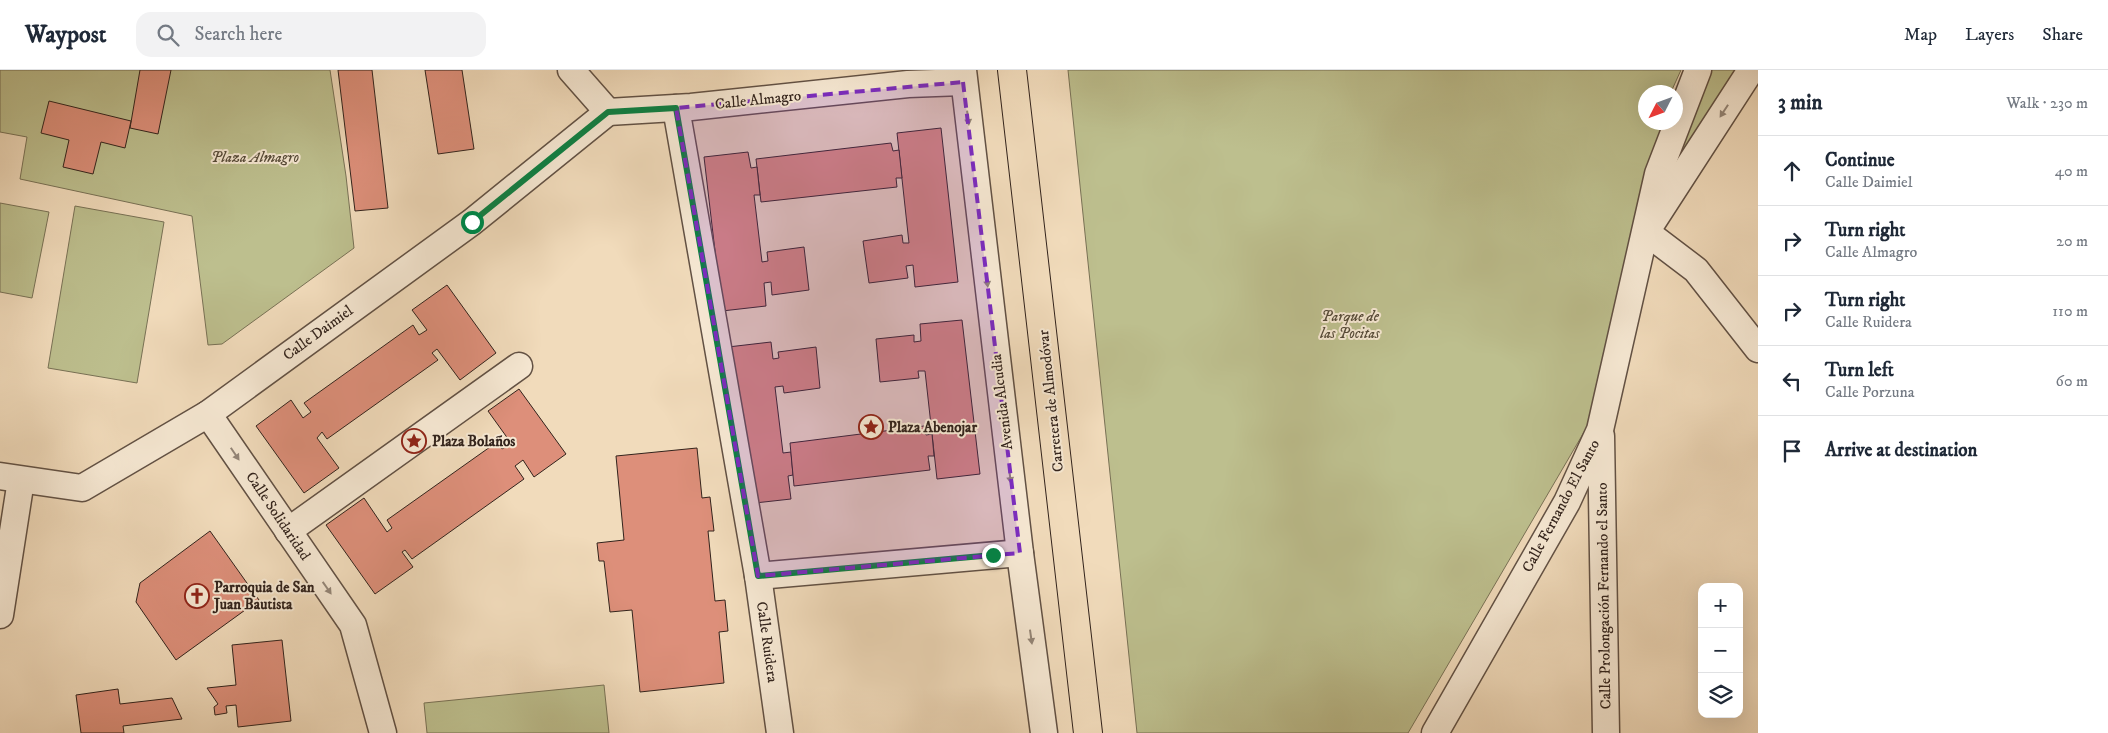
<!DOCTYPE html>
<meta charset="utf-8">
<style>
:root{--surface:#fff;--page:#f2f2f3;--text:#1f2937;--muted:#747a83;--line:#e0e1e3}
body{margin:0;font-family:"IM FELL DW Pica",serif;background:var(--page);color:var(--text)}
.controls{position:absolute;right:15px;bottom:15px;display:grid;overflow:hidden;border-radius:10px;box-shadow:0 5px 20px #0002}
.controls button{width:45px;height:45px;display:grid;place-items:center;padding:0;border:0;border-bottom:1px solid var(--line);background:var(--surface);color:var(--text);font:25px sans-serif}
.compass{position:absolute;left:1638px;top:15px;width:45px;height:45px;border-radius:50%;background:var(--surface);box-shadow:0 5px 20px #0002;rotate:228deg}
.stop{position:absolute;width:15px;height:15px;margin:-11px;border:4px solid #0b8043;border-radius:50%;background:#fff}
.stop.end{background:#0b8043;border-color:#fff;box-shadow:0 1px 5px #0008}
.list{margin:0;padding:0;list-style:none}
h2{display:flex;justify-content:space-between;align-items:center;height:65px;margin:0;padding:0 20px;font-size:21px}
h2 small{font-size:16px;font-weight:400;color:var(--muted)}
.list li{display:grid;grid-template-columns:32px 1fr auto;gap:15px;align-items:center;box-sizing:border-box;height:70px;padding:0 20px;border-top:1px solid var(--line)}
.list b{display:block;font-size:19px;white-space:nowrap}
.list p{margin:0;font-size:16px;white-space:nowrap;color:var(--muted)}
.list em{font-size:16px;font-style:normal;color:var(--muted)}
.icon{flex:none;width:28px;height:28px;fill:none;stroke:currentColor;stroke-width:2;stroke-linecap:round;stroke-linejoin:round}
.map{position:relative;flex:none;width:1758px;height:663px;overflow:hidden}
header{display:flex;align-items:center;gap:30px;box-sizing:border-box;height:70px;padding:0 25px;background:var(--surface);border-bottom:1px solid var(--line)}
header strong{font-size:24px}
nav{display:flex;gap:28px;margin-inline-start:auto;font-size:18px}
.search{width:350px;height:45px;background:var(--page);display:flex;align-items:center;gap:12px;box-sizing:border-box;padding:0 18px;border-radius:15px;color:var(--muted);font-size:19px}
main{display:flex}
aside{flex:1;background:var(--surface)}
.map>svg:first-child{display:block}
.green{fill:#bdbf8e;stroke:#787155}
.building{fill:#dd8f7a;stroke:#32231c}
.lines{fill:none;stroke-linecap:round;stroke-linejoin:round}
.minor-casing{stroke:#625144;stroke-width:29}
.major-casing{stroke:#32231c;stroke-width:30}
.minor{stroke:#f6e8d3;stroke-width:26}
.major{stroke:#f1dbbb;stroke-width:28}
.oneway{fill:#948678}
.route{stroke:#0b8043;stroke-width:6}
.marked{fill:#7b2cbf;fill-opacity:0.2;stroke:#7b2cbf;stroke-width:4;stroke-dasharray:10 6;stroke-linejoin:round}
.labels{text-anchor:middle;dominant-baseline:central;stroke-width:4;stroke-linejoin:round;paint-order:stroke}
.street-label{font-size:15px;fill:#32231c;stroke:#f6e8d3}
.park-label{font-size:15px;font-style:italic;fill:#554a38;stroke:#f6e8d3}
.poi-label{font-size:15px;font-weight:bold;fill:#32231c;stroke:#f6e8d3;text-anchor:start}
</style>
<header>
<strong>Waypost</strong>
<div class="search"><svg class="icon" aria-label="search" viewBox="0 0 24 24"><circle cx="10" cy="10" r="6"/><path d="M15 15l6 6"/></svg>Search here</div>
<nav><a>Map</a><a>Layers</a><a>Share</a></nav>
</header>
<main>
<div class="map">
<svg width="1758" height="663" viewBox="0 0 1758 663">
<rect width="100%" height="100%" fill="#f1dbbb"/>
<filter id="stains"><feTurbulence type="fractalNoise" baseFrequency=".004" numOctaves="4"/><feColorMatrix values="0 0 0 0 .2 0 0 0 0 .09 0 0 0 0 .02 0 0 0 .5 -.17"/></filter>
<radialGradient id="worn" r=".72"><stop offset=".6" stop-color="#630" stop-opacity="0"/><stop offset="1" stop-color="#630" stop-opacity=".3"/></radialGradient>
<g class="green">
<path d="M0 0H330L346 106 354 178 222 274 208 275 192 146 20 109 27 67 0 62Z"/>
<path d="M1068 0H1681L1671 22H1646V52L1662 53 1587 357 1408 663H1137Z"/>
<path d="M1699 0H1754L1646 162Z"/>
<path d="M0 133 49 142 32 228 0 222Z"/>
<path d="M75 136 164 152 137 313 48 298Z"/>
<path d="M604 615 609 663H427L424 633Z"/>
</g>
<g class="building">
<path d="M140 0H171L158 64 130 58Z"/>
<path d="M338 0H372L388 138 355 141Z"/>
<path d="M425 0H462L474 79 438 84Z"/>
<path d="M49 31 131 51 125 78 101 72 93 104 63 97 69 70 41 63Z"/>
<path d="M941 58 958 212 915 217 913 195 906 196 908 208 869 213 863 171 902 165 903 173H909L897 63Z"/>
<path d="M891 73 893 81 899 80 902 108H896L897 117 761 132 756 89Z"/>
<path d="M748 82 751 98 757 97 760 125H754L762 192 768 191 767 182 804 177 809 220 772 225 771 212 764 213 766 236 722 241 704 87Z"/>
<path d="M447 215 496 283 460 310 437 279 432 283 438 290 327 369 322 362 317 368 339 398 304 423 256 356 291 330 303 348 311 342 304 333 413 255 419 265 427 260 412 240Z"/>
<path d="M962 250 980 404 937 409 925 301H918L919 308 880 312 876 269 914 265V272L921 271 920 254Z"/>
<path d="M771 272 773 289 779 288 778 282 816 277 820 318 784 323 783 316 775 317 783 383 791 382 793 405 788 406 791 429 746 434 728 277Z"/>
<path d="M519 319 566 384 534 407 523 390 515 396 524 409 412 489 405 480 402 482 413 497 375 524 326 455 364 428 387 462 392 458 387 450 497 372 502 379 511 373 488 341Z"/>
<path d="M924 356 926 365 932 364 934 386H928L930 400 794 416 790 373Z"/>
<path d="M697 378 702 428 710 427 714 461H708L715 531 725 530 728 561 719 562 724 613 640 622 632 540 610 542 604 491H599L597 473 624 470 616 386Z"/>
<path d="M210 461 259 530 176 590 136 532 140 513Z"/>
<path d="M282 570 291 651 238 657 236 635 226 636 227 643 215 645 214 637 218 634 207 618 236 615 232 575Z"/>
<path d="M118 619 120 634 172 628 182 649 123 656 124 663H81L76 625Z"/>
</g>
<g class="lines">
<defs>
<g id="minor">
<path d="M571 0 608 42 691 37 908 14 963 12"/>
<path d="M963 0 1020 483 1044 663"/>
<path d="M1751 0 1646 162 1696 200 1758 279"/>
<path d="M676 38 758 506 780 663"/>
<path d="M208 344 353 555 383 663"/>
<path d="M1601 366 1606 663"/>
<path d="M0 406 82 418 208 344 472 152 608 42"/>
<path d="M288 461 519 296"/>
<path d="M758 506 1020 483"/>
<path d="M0 545 21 410"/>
<path d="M1435 663 1567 432 1600 360 1658 104 1698 0"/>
</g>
<path id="major" d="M1012 0 1088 663"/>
</defs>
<use href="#minor" class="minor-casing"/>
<use href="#major" class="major-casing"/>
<use href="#minor" class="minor"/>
<use href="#major" class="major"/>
</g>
<defs><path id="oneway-solid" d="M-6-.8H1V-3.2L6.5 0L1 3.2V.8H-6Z" transform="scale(1.25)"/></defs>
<g class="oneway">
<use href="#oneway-solid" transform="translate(1724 41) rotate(123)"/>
<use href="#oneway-solid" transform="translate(968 48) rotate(83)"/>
<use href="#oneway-solid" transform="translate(987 210) rotate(83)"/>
<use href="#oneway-solid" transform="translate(235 384) rotate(56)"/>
<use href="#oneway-solid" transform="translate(1010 406) rotate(83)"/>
<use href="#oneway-solid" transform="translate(327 518) rotate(55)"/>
<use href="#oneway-solid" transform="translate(1031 567) rotate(82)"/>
</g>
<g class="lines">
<path class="route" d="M472 152 608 42 676 38 758 506 993 485"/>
</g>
<path class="marked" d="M963 12 1020 483 758 506 676 38Z"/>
<defs>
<symbol id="sight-ring" viewBox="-11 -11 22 22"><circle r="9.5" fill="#f6e8d3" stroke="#8f2418" stroke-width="1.5"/><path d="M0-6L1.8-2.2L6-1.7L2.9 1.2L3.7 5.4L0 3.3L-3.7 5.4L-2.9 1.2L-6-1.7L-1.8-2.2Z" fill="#8f2418"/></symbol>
<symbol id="church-ring" viewBox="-11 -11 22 22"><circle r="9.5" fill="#f6e8d3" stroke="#8f2418" stroke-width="1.5"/><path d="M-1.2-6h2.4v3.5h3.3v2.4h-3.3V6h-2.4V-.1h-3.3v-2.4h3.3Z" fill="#8f2418"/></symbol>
</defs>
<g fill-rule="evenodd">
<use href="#sight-ring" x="857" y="343" width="28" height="28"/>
<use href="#sight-ring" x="400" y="357" width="28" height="28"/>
<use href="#church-ring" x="183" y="512" width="28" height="28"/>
</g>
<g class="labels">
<g class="street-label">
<text transform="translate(758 30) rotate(-6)">Calle Almagro</text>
<text transform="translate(318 263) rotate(-36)">Calle Daimiel</text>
<text transform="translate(1051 331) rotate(-96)">Carretera de Almodóvar</text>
<text transform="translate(1002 332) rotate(-97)">Avenida Alcudia</text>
<text transform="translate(1561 436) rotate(-62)">Calle Fernando El Santo</text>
<text transform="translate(278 446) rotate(56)">Calle Solidaridad</text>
<text transform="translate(1604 526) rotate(-91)">Calle Prolongación Fernando el Santo</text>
<text transform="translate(767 572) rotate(82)">Calle Ruidera</text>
</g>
<g class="park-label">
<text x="255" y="87">Plaza Almagro</text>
<text x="1350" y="246">Parque de<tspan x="1350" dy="17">las Pocitas</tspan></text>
</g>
<g class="poi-label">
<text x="888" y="357">Plaza Abenojar</text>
<text x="432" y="371">Plaza Bolaños</text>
<text x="214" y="517">Parroquia de San<tspan x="214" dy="17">Juan Bautista</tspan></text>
</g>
</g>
<rect width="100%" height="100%" filter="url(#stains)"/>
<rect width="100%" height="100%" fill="url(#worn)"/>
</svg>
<div class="controls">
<button>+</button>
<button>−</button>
<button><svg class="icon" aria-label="layers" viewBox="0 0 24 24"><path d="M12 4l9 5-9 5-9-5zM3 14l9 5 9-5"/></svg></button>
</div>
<svg class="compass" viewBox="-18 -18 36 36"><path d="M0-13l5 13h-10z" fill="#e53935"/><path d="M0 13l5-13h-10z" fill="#747a83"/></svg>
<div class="stop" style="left:472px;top:152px"></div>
<div class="stop end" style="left:993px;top:485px"></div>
</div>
<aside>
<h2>3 min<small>Walk · 230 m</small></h2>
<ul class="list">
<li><svg class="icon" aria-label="ahead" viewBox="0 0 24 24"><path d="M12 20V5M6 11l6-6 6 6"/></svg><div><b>Continue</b><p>Calle Daimiel</p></div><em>40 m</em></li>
<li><svg class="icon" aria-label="right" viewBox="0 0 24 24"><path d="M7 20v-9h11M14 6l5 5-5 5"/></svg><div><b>Turn right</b><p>Calle Almagro</p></div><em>20 m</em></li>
<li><svg class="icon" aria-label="right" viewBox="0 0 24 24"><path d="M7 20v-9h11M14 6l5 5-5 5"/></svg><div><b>Turn right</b><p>Calle Ruidera</p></div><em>110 m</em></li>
<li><svg class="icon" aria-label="left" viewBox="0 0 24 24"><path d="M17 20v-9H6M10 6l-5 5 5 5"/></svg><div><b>Turn left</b><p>Calle Porzuna</p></div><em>60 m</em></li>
<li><svg class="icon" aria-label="arrive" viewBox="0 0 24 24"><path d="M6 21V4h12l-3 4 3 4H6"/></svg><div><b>Arrive at destination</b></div></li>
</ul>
</aside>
</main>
